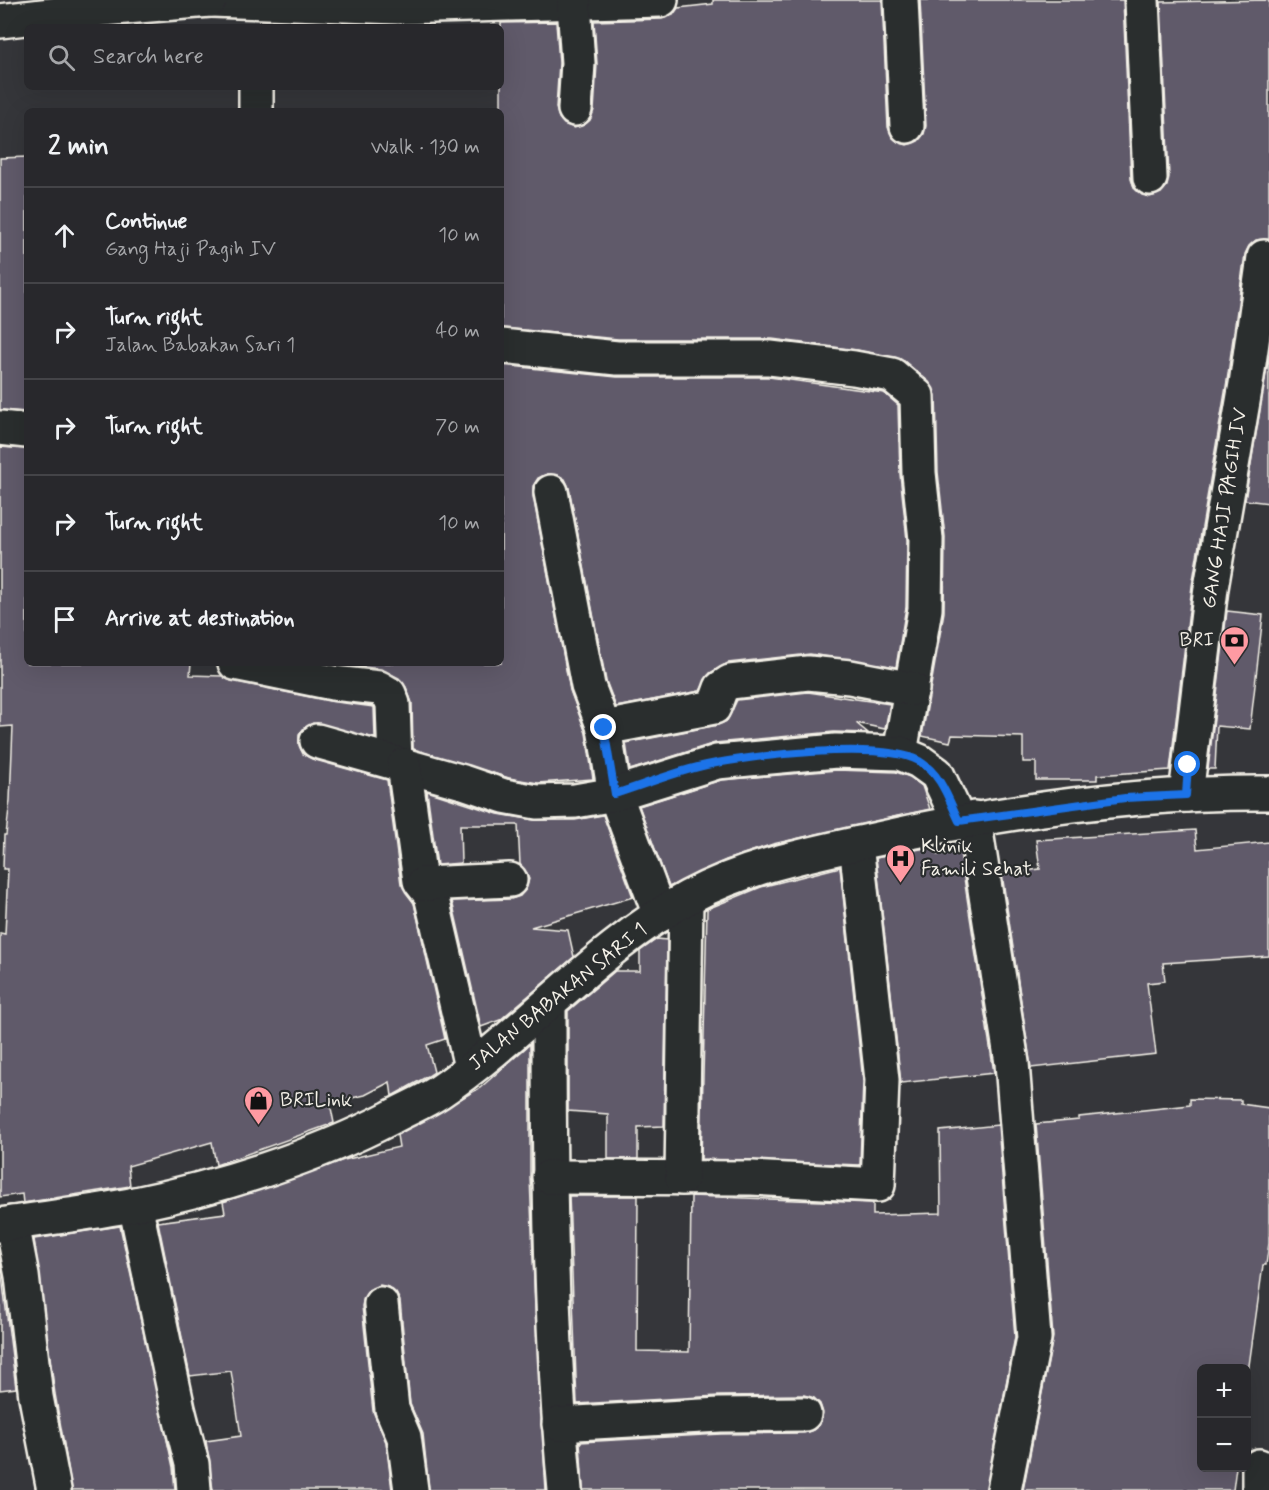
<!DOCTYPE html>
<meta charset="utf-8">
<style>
:root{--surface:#28282c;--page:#303034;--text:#f1f3f6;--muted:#a5a6a9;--line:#444448}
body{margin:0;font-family:Mynerve,sans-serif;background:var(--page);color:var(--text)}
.controls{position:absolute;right:18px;bottom:18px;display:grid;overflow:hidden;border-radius:9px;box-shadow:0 6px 24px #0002}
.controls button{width:54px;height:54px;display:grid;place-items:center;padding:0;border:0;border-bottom:2px solid var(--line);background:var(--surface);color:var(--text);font:30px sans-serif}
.stop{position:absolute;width:18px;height:18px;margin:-14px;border:4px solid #1a73e8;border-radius:50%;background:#fff}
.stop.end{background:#1a73e8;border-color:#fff;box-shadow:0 2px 6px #0008}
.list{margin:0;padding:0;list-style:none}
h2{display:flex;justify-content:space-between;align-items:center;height:78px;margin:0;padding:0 24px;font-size:26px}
h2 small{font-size:20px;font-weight:400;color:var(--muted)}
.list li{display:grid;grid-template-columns:39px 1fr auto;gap:18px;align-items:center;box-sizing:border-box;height:96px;padding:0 24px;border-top:2px solid var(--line)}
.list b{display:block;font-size:22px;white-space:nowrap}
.list p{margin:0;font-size:20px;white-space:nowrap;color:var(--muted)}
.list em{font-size:20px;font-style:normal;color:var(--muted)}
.icon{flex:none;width:33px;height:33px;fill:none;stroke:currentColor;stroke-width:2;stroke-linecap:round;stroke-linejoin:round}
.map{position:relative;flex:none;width:1269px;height:1490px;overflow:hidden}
.search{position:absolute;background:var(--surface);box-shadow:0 6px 24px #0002;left:24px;top:24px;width:480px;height:66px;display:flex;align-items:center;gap:15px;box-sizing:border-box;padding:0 21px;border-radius:9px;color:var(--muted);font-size:22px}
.panel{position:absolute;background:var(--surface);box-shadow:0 6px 24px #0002;left:24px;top:108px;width:480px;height:558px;border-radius:9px}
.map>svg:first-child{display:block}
.building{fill:#615a6b;stroke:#f4f1e8;stroke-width:1.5}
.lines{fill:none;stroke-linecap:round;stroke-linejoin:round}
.street-casing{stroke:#f4f1e8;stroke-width:38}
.secondary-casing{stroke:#f4f1e8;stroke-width:38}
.street{stroke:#2a2d2e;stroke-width:33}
.secondary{stroke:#2a2d2e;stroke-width:33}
.route{stroke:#1a73e8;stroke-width:8}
.labels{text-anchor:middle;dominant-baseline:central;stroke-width:4.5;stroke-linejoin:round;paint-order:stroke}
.street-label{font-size:20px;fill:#f4f1e8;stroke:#2a2d2e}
.poi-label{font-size:20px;fill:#f4f1e8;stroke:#2a2d2e;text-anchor:start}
</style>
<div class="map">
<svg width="1269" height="1490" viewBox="0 0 1269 1490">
<rect width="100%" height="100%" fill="#35363a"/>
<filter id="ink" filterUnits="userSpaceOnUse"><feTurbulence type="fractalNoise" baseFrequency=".0167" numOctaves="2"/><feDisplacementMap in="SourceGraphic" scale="12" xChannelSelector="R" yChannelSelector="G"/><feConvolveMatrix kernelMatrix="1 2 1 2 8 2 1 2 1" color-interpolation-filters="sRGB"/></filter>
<g filter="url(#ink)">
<g class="building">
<path d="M713 0H882L888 127 892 137 898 142 907 145 918 141 924 134 926 126 920 0H1123L1131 179 1135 189 1142 195 1150 197 1161 193 1167 186 1169 177 1161 2 1269 0V239L1256 240 1249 246 1245 254 1227 381 1192 586 1170 770 1097 775V780H1036V762H1023V737L952 735 950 742 922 736 944 612 945 537 938 472 936 395 929 382 904 361 857 350 772 339H618L501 328V23L556 22 559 63 556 108 559 118 564 124 574 128 584 125 590 120 594 110 597 64 594 21 662 19 673 15 678 8 713 4Z"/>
<path d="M27 157V412L0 410V158Z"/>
<path d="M1269 355V503L1245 500Z"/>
<path d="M501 365 617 377H769L884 393 898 405 900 474 907 540 906 607 896 667 810 654 728 663 710 673 700 691 616 707 606 681 569 488 565 479 558 475 548 474 538 478 533 486V496L570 690 586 733 593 779 538 783 509 778 413 749 412 703 406 687 399 678 381 669 329 663H501Z"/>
<path d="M0 447 27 449V663H191L190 675 222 676 231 681 329 701 374 707 375 738 313 723 304 728 299 735V745L303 754 312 759 387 780 401 884 414 903 445 1039 427 1045 434 1072 428 1076 392 1096 390 1082 365 1095 330 1103 334 1123 216 1165 212 1142 128 1166 130 1186 23 1203 22 1194 0 1197V933L5 934 8 869H3L4 835H6L10 800 13 726 0 727Z"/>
<path d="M1227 611 1263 615 1250 729 1217 726 1215 769H1208Z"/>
<path d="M808 692 890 704 885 729 856 723 868 733 834 732 715 743 630 770 626 743 718 725 727 721 737 700Z"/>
<path d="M837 770 896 772 910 777 922 786 930 809 773 844 726 860 669 887 639 806 721 780Z"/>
<path d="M427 791 498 814 534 820H575L603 815 633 897 531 927 568 930 574 957 500 1020 481 1027 452 901 511 899 520 896 526 889 529 879 520 864 518 825H460L461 863 437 865Z"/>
<path d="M1195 830 1197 849 1269 842V956L1163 963 1165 981 1147 983 1156 1054 1031 1068 1002 874 1040 869 1036 840Z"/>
<path d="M935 846 937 855 960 852 994 1073 901 1083 876 858Z"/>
<path d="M840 867 863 1081 860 1165 701 1159 707 909 761 887Z"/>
<path d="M657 939 667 940 664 1126 638 1127V1159H608V1114L568 1111V1011L615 971H640V951Z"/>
<path d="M530 1044V1177L535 1309 546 1490H429L423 1434 410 1404 400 1301 396 1293 388 1287 380 1285 370 1289 364 1297 362 1306 373 1411 386 1442 392 1490H213L206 1441 241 1436 231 1371 190 1376 158 1222 225 1213 223 1202 344 1160 399 1147 397 1135 480 1088Z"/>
<path d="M1190 1099 1241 1100V1104L1269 1108V1243L1266 1265H1263L1246 1387V1368H1202V1467H1236L1233 1490H1023L1053 1337 1036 1124 1079 1120V1117L1190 1105Z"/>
<path d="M998 1125 1015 1337 986 1490H583L580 1442 721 1434 804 1433 813 1430 820 1424 823 1413 820 1404 814 1398 804 1395 719 1396 577 1404 569 1196H638L637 1351 689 1352 691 1196 873 1203V1215L941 1213 940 1131Z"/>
<path d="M120 1226 173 1467 175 1490H72L55 1394 34 1239Z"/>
<path d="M0 1261 16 1388 0 1390Z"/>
</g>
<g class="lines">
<defs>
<g id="street">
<path d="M212 0 397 7 661 0"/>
<path d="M901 0 907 126"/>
<path d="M1142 0 1150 178"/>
<path d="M574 4 578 63 575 109"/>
<path d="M0 21 102 9 210 0"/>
<path d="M256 87V111"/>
<path d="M501 346 617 358H770L854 368 892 375 917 396 919 473 926 539 925 609 900 753"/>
<path d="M0 428 27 431"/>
<path d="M551 492 588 686 604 728 615 794 660 915"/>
<path d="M235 663 333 683 379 688 389 694 393 704 395 763"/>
<path d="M604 728 714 707 721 688 730 682 808 673 850 677 912 689"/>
<path d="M317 741 463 782 504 796 537 802 575 801 615 794 717 762 836 751 900 753 919 761 937 774 959 821"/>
<path d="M404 765 420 881 431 895 471 1067"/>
<path d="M1186 795 1211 588 1246 384 1264 257"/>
<path d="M974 818 1012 1063 1034 1338 1004 1490"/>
<path d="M423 884 510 880"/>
<path d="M549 1004C549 1166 550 1329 565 1490"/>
<path d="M549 1177 752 1178 878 1185 882 1080 856 844"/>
<path d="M682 1178 686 899"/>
<path d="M135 1204 178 1409 192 1464 194 1490"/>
<path d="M12 1223 22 1276 36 1397 54 1490"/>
<path d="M381 1304 392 1409 404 1437 411 1490"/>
<path d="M559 1424 720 1415 804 1414"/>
<path d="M1259 1466V1490"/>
</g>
<path id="secondary" d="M0 1225C45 1218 92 1213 136 1204 220 1187 315 1157 390 1118 406 1109 424 1102 439 1092 526 1033 596 948 689 897 746 866 810 854 873 840 1003 811 1135 792 1269 793"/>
</defs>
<use href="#street" class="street-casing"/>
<use href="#secondary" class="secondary-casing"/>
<use href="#street" class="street"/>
<use href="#secondary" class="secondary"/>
</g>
</g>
<g class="lines" filter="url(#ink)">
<path class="route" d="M604 728 615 794C643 785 670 774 698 767 740 756 883 740 919 761 941 774 948 798 959 821L1125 798 1186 795 1188 765"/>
</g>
<defs>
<symbol id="bank-pin" viewBox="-11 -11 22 30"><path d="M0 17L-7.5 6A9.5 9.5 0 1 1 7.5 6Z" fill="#ff9aa2" stroke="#2a2d2e"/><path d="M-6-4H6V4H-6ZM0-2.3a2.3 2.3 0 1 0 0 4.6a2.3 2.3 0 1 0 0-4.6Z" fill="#111"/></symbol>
<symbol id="hospital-pin" viewBox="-11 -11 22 30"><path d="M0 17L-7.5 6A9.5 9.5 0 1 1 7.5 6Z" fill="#ff9aa2" stroke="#2a2d2e"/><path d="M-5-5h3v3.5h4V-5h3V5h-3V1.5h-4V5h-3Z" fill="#111"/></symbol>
<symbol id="shop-pin" viewBox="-11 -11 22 30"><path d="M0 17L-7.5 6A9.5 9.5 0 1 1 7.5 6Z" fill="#ff9aa2" stroke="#2a2d2e"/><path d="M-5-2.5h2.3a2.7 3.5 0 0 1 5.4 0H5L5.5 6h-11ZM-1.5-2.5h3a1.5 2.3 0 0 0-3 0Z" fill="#111"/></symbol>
</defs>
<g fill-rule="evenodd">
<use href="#bank-pin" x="1218" y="624" width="33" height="45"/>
<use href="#hospital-pin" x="884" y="842" width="33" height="45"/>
<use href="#shop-pin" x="242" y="1084" width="33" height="45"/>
</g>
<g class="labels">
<g class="street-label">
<text transform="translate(1225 508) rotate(-81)">GANG HAJI PAGIH IV</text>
<text transform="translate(558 997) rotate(-39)">JALAN BABAKAN SARI 1</text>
</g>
<g class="poi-label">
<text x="1214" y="640" text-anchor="end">BRI</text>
<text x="921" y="846">Klinik<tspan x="921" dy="23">Famili Sehat</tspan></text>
<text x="280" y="1100">BRILink</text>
</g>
</g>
</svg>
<div class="controls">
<button>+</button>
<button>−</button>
</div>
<div class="stop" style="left:1188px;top:765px"></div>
<div class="stop end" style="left:604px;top:728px"></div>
<div class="search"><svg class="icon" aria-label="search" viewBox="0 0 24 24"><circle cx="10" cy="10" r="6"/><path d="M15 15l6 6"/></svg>Search here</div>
<section class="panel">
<h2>2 min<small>Walk · 130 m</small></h2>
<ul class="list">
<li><svg class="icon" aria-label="ahead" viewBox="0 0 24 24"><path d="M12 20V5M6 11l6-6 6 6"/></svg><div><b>Continue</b><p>Gang Haji Pagih IV</p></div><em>10 m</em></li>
<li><svg class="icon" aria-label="right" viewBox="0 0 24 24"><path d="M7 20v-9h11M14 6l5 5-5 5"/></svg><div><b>Turn right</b><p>Jalan Babakan Sari 1</p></div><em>40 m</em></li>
<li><svg class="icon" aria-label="right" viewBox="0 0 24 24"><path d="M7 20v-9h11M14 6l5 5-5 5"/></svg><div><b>Turn right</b></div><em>70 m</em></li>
<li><svg class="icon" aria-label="right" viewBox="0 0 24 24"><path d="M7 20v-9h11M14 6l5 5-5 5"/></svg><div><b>Turn right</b></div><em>10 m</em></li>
<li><svg class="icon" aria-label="arrive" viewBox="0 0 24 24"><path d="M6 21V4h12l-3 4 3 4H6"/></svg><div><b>Arrive at destination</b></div></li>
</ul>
</section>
</div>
